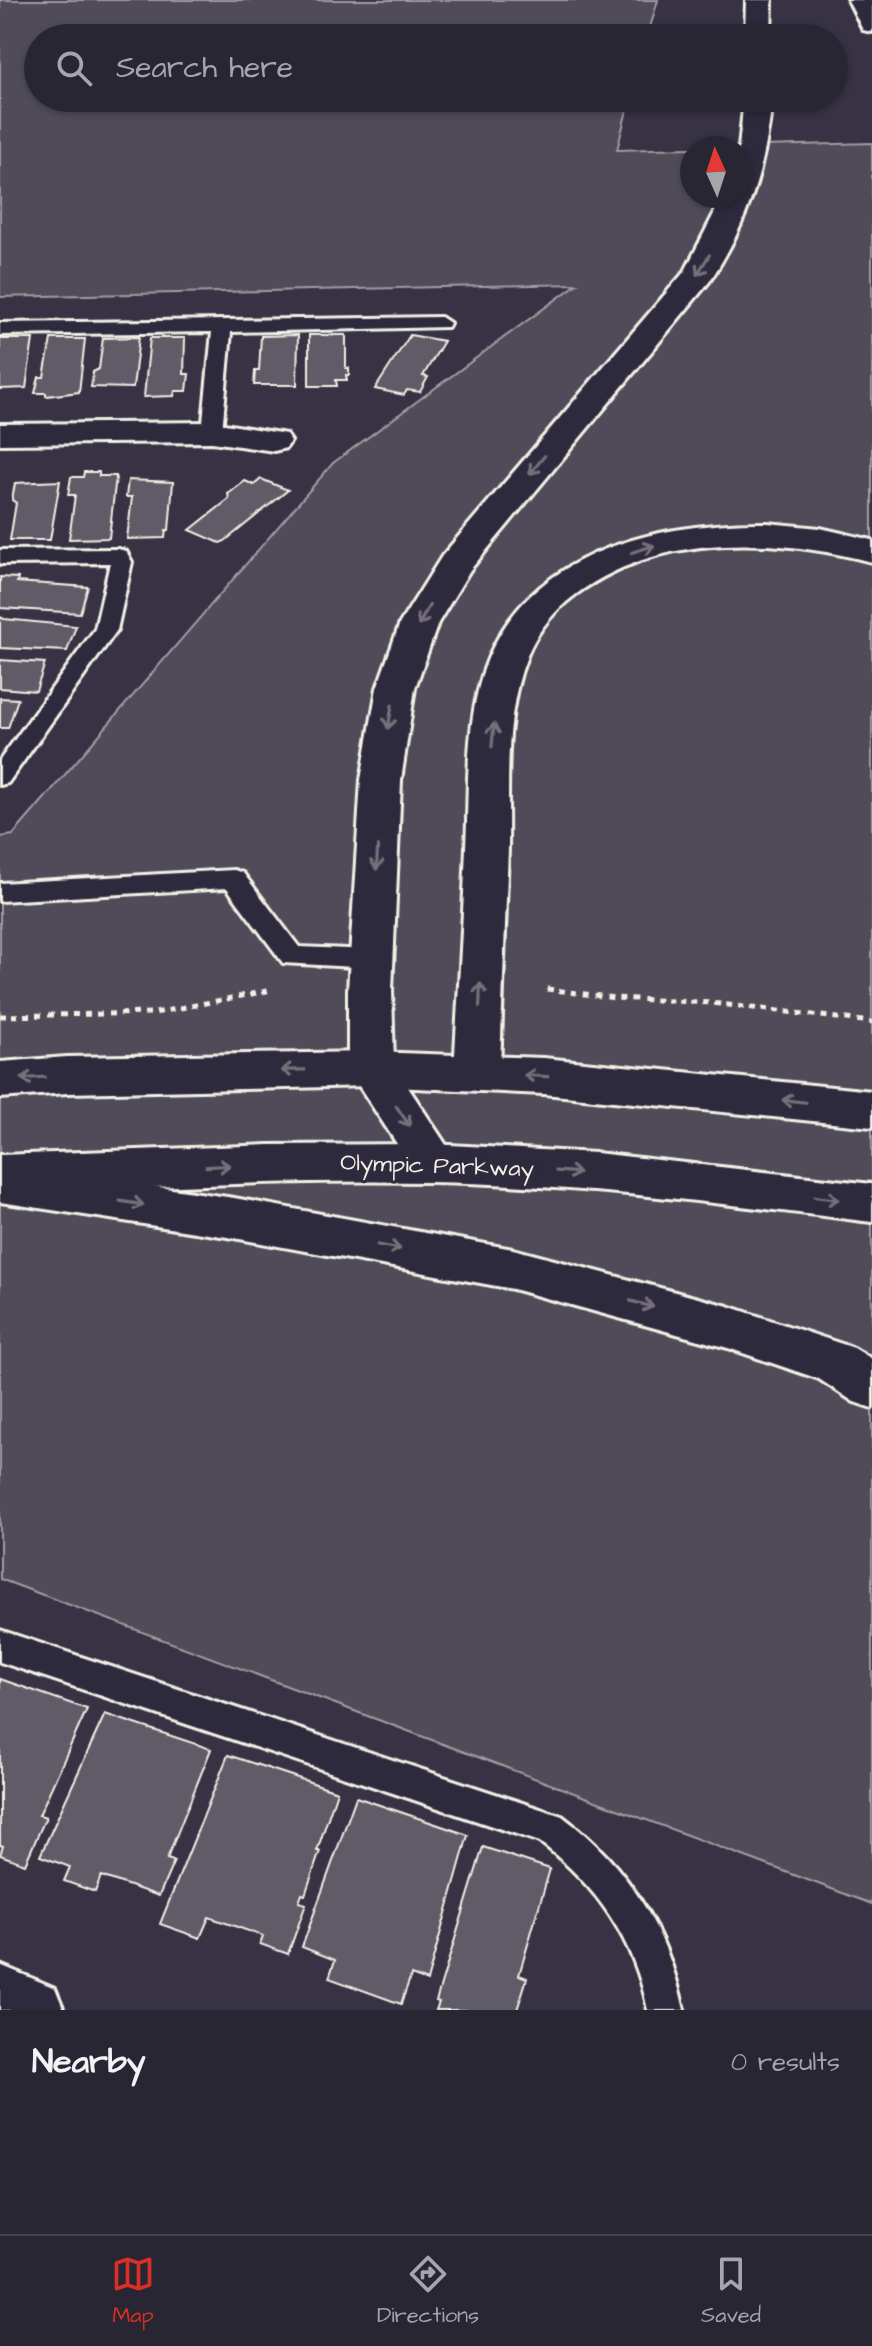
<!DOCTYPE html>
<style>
:root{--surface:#292633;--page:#35323f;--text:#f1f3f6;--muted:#a5a5ac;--line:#45434e;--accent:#d93025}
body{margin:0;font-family:"Architects Daughter",sans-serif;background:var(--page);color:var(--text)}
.compass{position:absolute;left:680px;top:136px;width:72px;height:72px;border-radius:50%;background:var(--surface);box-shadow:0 2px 6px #0004;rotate:357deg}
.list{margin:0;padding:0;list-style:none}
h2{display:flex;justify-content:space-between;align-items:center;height:104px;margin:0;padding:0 32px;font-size:34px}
h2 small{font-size:26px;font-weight:400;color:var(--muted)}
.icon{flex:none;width:44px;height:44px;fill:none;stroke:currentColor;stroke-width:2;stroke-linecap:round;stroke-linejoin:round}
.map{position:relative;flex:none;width:872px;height:2010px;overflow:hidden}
.search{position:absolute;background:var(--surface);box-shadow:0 2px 6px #0004;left:24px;right:24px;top:24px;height:88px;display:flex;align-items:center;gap:20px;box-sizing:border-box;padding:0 28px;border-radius:44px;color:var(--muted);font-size:30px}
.sheet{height:224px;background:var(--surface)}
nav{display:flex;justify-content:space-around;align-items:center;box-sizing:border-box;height:112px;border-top:2px solid var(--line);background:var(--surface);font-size:22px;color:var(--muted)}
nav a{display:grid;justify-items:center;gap:4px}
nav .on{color:var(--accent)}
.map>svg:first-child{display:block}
.green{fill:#504b59;stroke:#a29ea0;stroke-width:2;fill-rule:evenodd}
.building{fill:#5f5c67;stroke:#f4f1e8;stroke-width:2}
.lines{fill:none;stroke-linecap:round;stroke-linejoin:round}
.lane-casing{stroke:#f4f1e8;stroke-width:6}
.street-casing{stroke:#f4f1e8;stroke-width:6}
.primary-casing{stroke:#f4f1e8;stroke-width:6}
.highway-casing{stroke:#f4f1e8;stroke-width:6}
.path{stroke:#f4f1e8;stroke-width:5;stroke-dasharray:6 6;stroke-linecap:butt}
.lane{fill:#2f2a3d;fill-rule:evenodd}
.street{fill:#2f2a3d;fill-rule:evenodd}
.primary{fill:#2f2a3d;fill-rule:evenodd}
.highway{fill:#2f2a3d;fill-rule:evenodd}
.oneway{stroke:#747079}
.labels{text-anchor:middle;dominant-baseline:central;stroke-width:6;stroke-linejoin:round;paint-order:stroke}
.street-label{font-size:24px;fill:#f4f1e8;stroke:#2f2a3d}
</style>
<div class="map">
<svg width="872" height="2010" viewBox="0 0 872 2010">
<rect width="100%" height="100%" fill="#373244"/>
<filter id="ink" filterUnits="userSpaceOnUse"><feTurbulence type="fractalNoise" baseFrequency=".0125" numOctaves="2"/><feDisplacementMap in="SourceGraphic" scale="16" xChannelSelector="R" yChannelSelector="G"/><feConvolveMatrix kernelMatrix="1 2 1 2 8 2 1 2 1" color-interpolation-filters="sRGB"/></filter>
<g filter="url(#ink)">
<path class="green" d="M0 0H658L647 38H38V98H630L617 150 872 143V1904L0 1579V837L13 835 333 463 577 284 0 297ZM692 148H740V196H692Z"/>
<g class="building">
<path d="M298 335 297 385H254L255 371H259L261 336Z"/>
<path d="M309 335H346V368H349V375H346L347 380H336L337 386H309Z"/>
<path d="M410 335 444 341 423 376 428 377 420 392 407 390 404 395 375 389Z"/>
<path d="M139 337 133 388 91 387 93 372 99 369 103 338Z"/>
<path d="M150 338H185L184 374H189L187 391H175L174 396 144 397Z"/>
<path d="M0 339H33L26 388 0 389Z"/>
<path d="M51 339H85L79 392 46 396V393H35L39 377H44Z"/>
<path d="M84 472H99V476H116L109 538 69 539 75 495H68L71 477H83Z"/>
<path d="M261 479 288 490 225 541 220 543 190 530 229 499 228 494 245 481 254 485Z"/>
<path d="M128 480 173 482 169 530H166L165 538 127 539 132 497H126Z"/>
<path d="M60 481 50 540H10L16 503 12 500 15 483Z"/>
<path d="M0 577 18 578 17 582 88 587 80 613 0 608Z"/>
<path d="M0 617 4 619 76 626 67 651 0 648Z"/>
<path d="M0 660 45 663 36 691 0 688Z"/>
<path d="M0 698 18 699 8 728H0Z"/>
<path d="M0 1679 87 1709 39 1815 46 1817 25 1864 0 1855 3 1846 0 1845Z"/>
<path d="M105 1714 211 1749 167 1859 174 1861 159 1896 101 1876 95 1892 64 1881 70 1867 40 1856Z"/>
<path d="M228 1755 337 1791 317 1851H320L305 1895 302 1894 299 1902 306 1904 288 1954 260 1944 263 1936 209 1917 200 1938 160 1924Z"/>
<path d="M356 1797 468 1835 427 1981 411 1975 401 2004 329 1978 335 1960 302 1947Z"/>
<path d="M483 1847 550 1869 519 1975 527 1978 517 2010H436L439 2002 436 2001Z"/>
</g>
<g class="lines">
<defs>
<g id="lane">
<path d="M441 317 450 323 448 327 231 332 222 432 212 438 202 432 212 332 0 335V323Z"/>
<path d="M118 549 126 551 132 562 117 630 8 783 0 785V760L95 629 110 563 0 564V550Z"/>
<path d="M234 870 243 873 299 947 372 950 381 952 385 959 381 966 372 968 283 963 227 888 0 901V883Z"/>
<path d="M0 1630 562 1816C628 1866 667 1929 684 2010H648C634 1939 597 1886 540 1842L0 1662Z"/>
</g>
<g id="street">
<path d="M212 422 286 434 291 441 286 448 274 451 212 442 0 444V424Z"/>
<path d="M0 1965 55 1988 64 2010H0Z"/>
</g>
<g id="primary">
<path d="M371 1052 544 1058 872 1091V1127L544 1094 371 1086 67 1093 0 1098V1062L67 1057Z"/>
<path d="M431 1144 596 1153 872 1184V1222C726 1204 579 1185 431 1182 287 1179 144 1188 0 1193V1155L269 1145Z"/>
</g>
<g id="highway">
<path d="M746 0H772L771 38H745Z"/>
<path d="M848 0H872V32L863 30Z"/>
<path d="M744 98H772C766 166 748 224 709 282L470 570 438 623 415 688 401 780 392 990 394 1066 458 1163 452 1176 435 1182 418 1176 348 1069V990L361 780 377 688 400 623 442 556 685 271 723 196H740L739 148Z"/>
<path d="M767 523 820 528 872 540V562C777 538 670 532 585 588 559 605 538 628 527 656 503 717 509 785 508 849 505 923 502 998 500 1073L493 1085 477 1091 461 1085 454 1073C458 998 463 923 466 848 469 792 465 734 481 679 517 554 652 522 767 523Z"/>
<path d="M0 1164 234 1198 513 1249 728 1306 854 1348 872 1359V1408L854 1402 819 1379 728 1348 513 1289 234 1238 0 1202Z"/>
</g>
</defs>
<use href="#lane" class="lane-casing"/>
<use href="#street" class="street-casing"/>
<use href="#primary" class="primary-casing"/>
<use href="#highway" class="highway-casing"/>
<g class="path">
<path d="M547 989 615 998 711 1003 872 1022"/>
<path d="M0 1016 155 1013 272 990"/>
</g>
<use href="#lane" class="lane"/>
<use href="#street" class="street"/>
<use href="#primary" class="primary"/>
<use href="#highway" class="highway"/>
</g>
<defs><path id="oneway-shaft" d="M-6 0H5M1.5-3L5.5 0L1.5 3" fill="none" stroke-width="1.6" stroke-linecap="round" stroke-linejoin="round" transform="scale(2)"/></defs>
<g class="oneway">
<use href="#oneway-shaft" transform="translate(703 265) rotate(122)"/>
<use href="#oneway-shaft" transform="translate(537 465) rotate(130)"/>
<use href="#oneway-shaft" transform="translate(643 549) rotate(-17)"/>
<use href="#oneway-shaft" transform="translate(424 615) rotate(118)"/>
<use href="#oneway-shaft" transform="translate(390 717) rotate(100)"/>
<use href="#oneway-shaft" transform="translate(493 735) rotate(-85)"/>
<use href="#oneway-shaft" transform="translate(377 858) rotate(93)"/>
<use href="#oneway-shaft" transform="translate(480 995) rotate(-88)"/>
<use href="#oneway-shaft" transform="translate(293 1070) rotate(179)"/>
<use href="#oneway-shaft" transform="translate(536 1076) rotate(-177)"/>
<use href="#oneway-shaft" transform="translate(33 1078) rotate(176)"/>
<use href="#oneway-shaft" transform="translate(794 1101) rotate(-174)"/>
<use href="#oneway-shaft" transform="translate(403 1116) rotate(56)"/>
<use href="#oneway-shaft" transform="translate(218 1166) rotate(-3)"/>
<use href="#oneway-shaft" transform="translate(568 1172) rotate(4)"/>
<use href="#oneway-shaft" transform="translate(827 1198) rotate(7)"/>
<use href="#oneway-shaft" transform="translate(132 1203) rotate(9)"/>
<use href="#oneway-shaft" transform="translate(389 1247) rotate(10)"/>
<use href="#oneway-shaft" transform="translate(642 1304) rotate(15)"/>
</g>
</g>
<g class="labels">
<g class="street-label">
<text transform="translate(437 1166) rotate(2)">Olympic Parkway</text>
</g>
</g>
</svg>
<svg class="compass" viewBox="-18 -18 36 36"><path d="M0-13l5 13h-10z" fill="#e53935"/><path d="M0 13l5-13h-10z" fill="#a5a5ac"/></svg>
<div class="search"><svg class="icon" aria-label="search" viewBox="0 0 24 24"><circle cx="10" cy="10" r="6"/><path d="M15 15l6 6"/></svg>Search here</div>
</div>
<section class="sheet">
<h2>Nearby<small>0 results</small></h2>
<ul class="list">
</ul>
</section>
<nav>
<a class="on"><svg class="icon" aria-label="map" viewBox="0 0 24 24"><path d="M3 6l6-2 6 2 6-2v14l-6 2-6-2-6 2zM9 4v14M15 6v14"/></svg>Map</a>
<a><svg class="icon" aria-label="directions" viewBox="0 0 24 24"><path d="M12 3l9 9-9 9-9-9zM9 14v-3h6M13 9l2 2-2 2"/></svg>Directions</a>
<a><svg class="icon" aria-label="saved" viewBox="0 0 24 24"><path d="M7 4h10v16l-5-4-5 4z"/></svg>Saved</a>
</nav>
